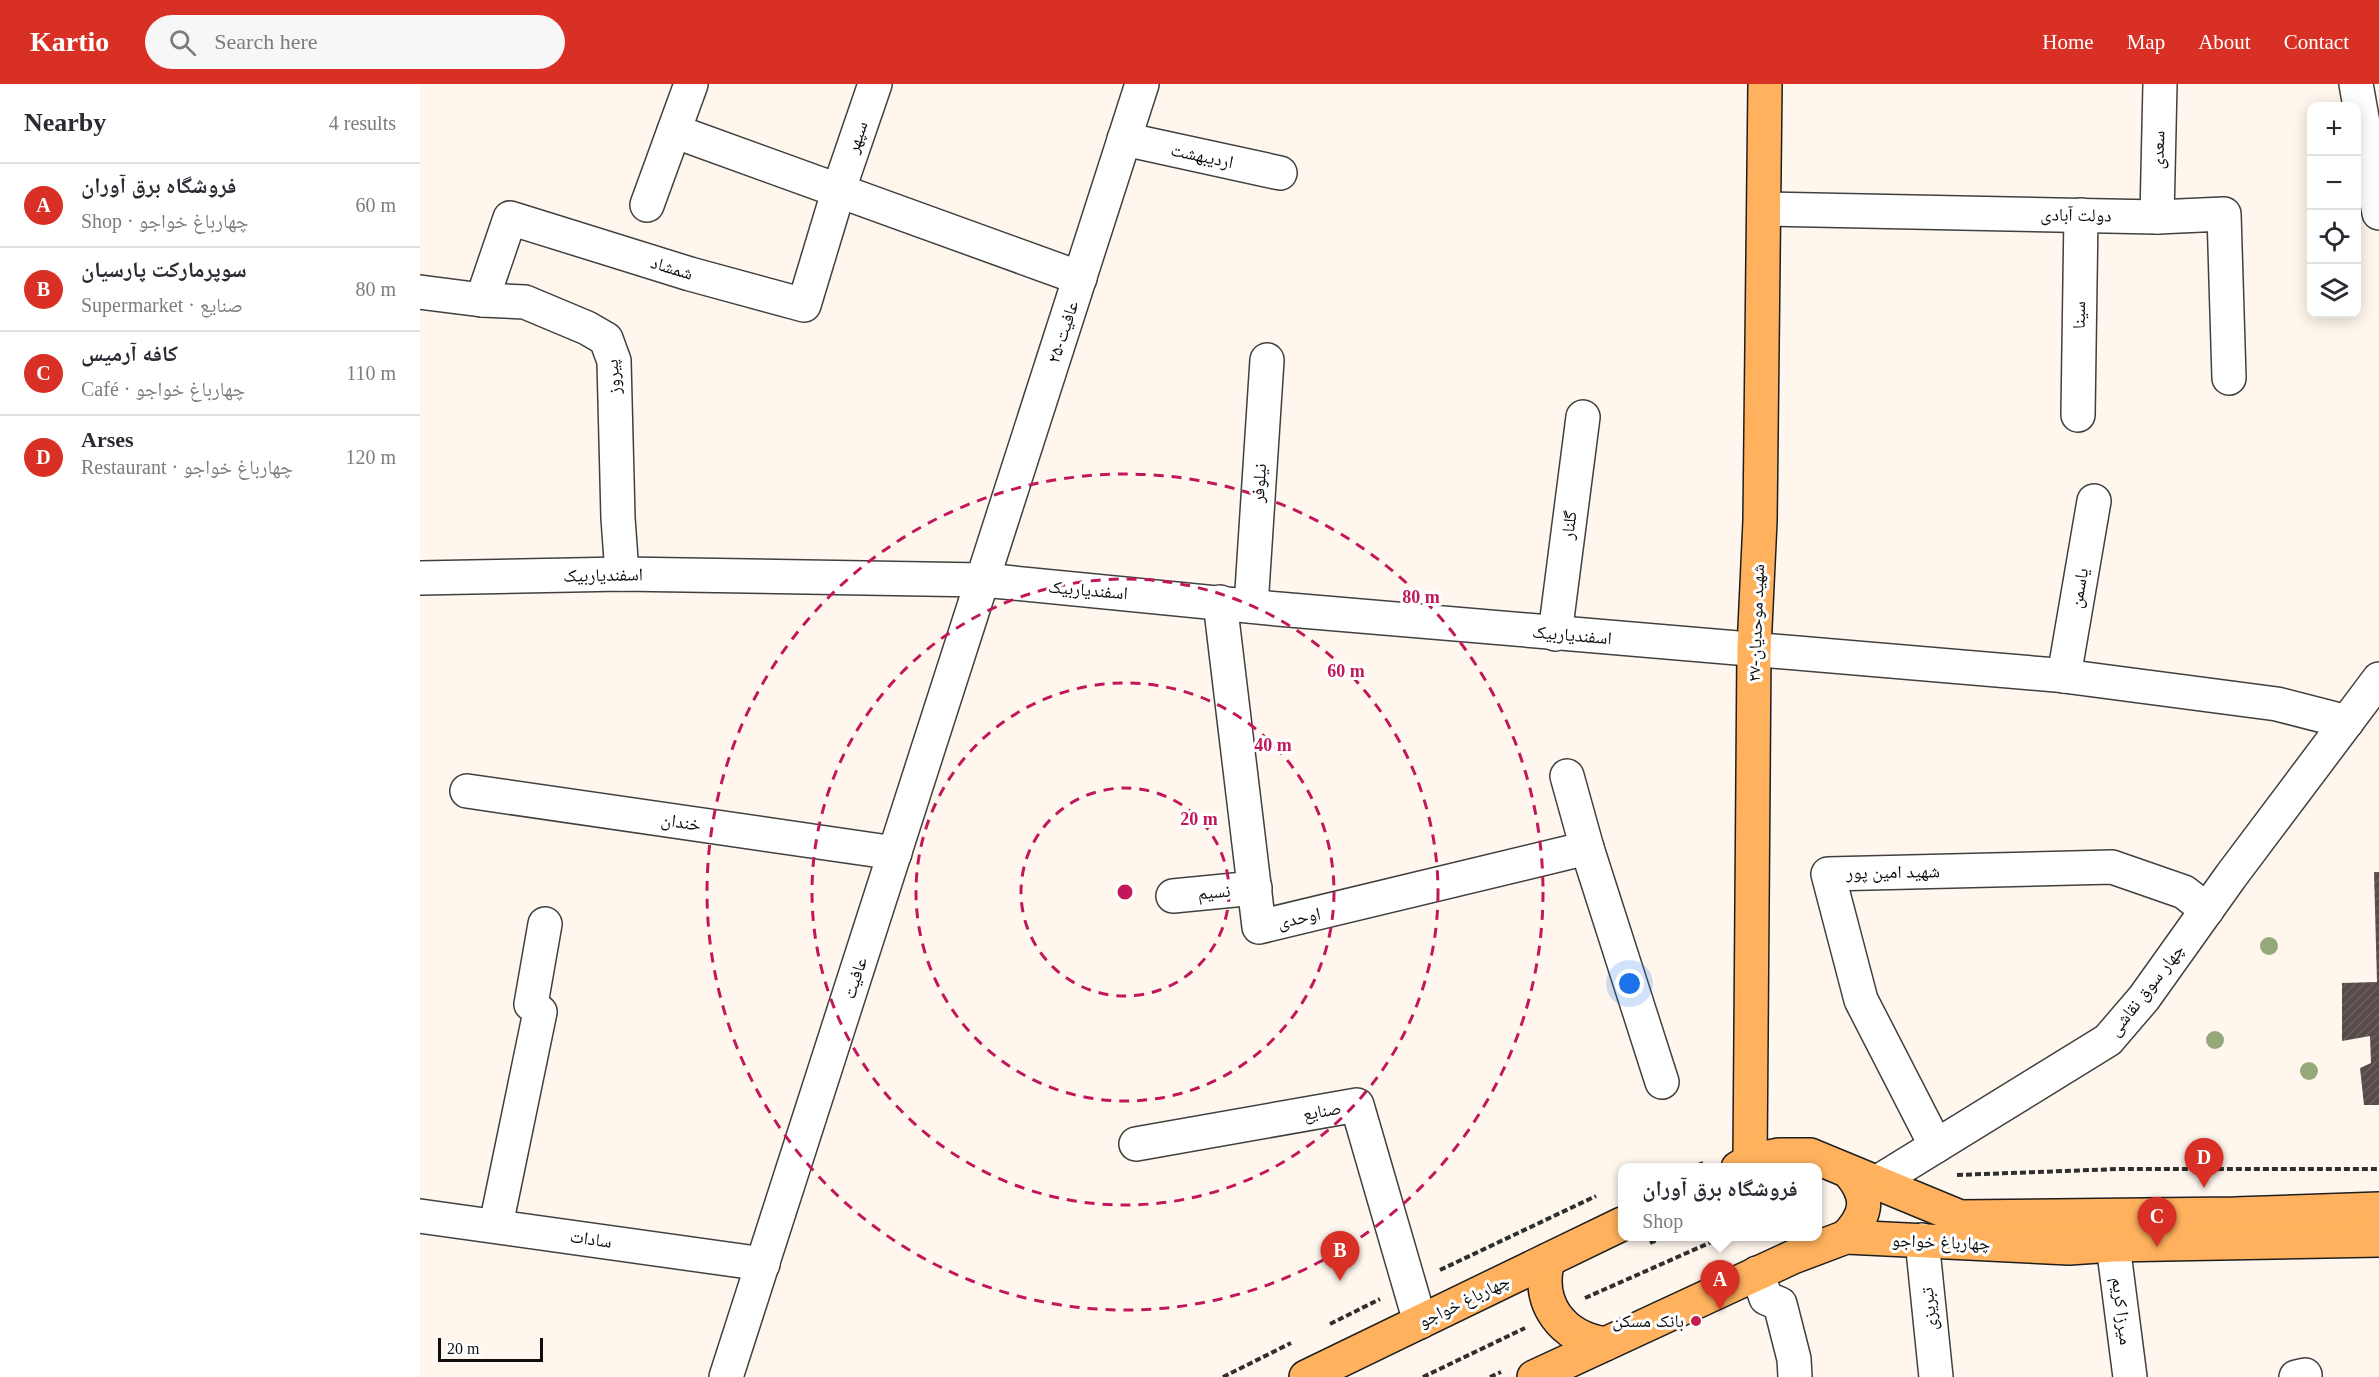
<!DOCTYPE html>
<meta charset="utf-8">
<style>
:root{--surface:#fff;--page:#f7f7f7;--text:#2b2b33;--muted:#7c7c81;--line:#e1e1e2;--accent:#d93025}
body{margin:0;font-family:"Times New Roman","Noto Naskh Arabic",serif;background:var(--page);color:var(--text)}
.controls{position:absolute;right:18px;top:18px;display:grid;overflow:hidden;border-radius:12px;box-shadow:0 3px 15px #0003}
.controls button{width:54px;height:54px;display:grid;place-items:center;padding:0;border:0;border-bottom:2px solid var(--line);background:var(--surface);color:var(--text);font:30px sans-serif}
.scale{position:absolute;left:18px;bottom:15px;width:105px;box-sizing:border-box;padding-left:6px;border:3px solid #0d0d0d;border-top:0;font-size:16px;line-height:21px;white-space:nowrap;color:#0d0d0d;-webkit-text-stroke:4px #fff;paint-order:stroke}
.you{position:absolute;left:1210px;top:900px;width:21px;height:21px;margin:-15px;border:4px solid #fff;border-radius:50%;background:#1a73e8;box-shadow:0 0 0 9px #1a73e833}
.badge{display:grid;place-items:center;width:39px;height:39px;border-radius:50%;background:var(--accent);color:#fff;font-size:20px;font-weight:700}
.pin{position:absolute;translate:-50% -50px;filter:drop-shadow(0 2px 3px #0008)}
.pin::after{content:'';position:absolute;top:32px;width:21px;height:18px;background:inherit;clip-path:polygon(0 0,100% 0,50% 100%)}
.popup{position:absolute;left:1198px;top:1079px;width:204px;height:78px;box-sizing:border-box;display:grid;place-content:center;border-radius:12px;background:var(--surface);filter:drop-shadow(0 2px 4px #0005);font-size:20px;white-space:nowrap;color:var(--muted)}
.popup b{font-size:22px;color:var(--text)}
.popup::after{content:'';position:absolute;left:50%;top:100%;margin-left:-12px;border:12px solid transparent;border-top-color:var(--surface)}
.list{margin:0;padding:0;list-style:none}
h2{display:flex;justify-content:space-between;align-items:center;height:78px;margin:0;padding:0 24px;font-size:26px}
h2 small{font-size:20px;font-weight:400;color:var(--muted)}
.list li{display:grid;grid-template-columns:39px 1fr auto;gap:18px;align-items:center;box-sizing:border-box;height:84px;padding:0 24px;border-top:2px solid var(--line)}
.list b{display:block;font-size:22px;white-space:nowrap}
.list p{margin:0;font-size:20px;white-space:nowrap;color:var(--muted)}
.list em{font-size:20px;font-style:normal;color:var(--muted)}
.icon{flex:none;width:33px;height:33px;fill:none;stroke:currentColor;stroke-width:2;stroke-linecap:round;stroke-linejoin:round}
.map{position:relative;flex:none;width:1959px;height:1293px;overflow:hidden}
header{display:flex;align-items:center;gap:36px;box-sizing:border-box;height:84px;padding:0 30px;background:var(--accent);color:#fff}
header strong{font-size:28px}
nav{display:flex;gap:33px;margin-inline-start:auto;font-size:21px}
.search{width:420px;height:54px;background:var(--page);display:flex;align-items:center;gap:15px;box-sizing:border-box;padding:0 21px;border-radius:33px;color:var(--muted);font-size:22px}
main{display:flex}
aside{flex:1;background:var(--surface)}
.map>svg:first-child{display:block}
.building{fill:url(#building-hatch)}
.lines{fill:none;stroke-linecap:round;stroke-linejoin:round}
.minor-casing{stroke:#404040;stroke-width:36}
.major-casing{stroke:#1e1e1e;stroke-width:36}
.path{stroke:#2f2f2f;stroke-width:4;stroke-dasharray:6 3;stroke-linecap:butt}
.minor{stroke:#fff;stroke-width:33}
.major{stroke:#ffb15d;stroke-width:33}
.tree{fill:#94a879}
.ring{fill:none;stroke:#c2185b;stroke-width:3;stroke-dasharray:10 8}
.poi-dot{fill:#c41e4d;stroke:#fff;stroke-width:2}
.labels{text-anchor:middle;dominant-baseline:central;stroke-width:6;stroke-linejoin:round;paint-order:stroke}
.street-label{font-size:18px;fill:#0d0d0d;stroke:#fff}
.poi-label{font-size:18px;fill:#0d0d0d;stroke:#fff;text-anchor:end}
.centre{fill:#c2185b;stroke:#fff;stroke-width:3}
.ring-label{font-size:18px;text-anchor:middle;font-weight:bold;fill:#c2185b;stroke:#fff;stroke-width:6;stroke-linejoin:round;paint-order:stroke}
</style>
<header>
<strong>Kartio</strong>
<div class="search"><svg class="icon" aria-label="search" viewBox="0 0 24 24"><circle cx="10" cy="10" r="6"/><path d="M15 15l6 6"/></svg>Search here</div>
<nav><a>Home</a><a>Map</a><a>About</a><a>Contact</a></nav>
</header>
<main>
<aside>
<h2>Nearby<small>4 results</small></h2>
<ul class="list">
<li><span class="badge">A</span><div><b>فروشگاه برق آوران</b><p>Shop · چهارباغ خواجو</p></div><em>60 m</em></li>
<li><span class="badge">B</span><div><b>سوپرمارکت پارسیان</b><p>Supermarket · صنایع</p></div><em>80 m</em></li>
<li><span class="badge">C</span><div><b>کافه آرمیس</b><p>Café · چهارباغ خواجو</p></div><em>110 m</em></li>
<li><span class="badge">D</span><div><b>Arses</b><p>Restaurant · چهارباغ خواجو</p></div><em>120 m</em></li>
</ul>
</aside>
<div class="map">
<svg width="1959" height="1293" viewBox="0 0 1959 1293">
<defs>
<pattern id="building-hatch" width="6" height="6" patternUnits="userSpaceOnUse" patternTransform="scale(1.5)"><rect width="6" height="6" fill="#564b49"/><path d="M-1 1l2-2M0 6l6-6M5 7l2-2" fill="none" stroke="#69605f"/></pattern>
</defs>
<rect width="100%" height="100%" fill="#fff7ed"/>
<path class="building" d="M1954 788H1959V1021H1944L1940 984 1951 979 1950 952 1922 957V899L1957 898Z"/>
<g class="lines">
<defs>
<g id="minor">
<path d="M1936 0 1959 129"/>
<path d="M254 47 660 194"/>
<path d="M704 55 860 89"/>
<path d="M227 121 271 0"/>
<path d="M1344 125 1737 133 1804 130 1809 294"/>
<path d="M1737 133 1740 0"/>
<path d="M0 208 62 216 105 218 167 244 186 255 194 277 198 434 202 490"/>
<path d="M62 216 90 134 270 190 384 221 419 105 455 0"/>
<path d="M1658 331 1661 131"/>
<path d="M0 494 202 490 563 496 858 525 1636 591 1857 620 1927 638"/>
<path d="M800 518 839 843 1167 764"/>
<path d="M831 522 847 276"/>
<path d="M1135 550 1163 333"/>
<path d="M1644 592 1674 417"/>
<path d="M1147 692 1167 764 1242 998"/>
<path d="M47 707 475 769"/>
<path d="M753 812 835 804"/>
<path d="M716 1060 937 1021 1000 1238"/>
<path d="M1516 1062 1441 916 1408 790 1692 783 1764 808 1787 826"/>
<path d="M1456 1099 1688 956 1724 914 1811 792 1959 595"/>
<path d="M0 1132 343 1180"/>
<path d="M76 1141 120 928 111 920 125 840"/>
<path d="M1502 1156 1516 1293"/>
<path d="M1693 1161 1710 1293"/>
<path d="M1337 1189 1346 1214 1360 1220 1374 1275 1375 1293"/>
<path d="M306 1293 722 0"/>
<path d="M1876 1293 1885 1291"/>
</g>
<g id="major">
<path d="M1330 1077 1334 565 1340 437 1345 0"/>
<path d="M1318 1084 1330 1077 1359 1071H1390L1540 1133 1815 1130 1959 1125"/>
<path d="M1426 1153C1448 1130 1450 1113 1429 1088"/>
<path d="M1128 1176C1116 1220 1142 1253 1185 1260"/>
<path d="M886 1293 1202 1140"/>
<path d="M1114 1293 1373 1173 1426 1153 1649 1164 1693 1161 1959 1156"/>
</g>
</defs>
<use href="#minor" class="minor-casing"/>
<use href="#major" class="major-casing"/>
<g class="path">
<path d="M1269 1084 1284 1079"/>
<path d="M1537 1091 1698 1085H1959"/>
<path d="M1230 1159 1246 1152"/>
<path d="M1020 1186 1176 1112"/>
<path d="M1165 1214 1305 1152"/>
<path d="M910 1240 960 1215"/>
<path d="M803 1293 871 1259"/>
<path d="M1003 1293 1105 1244"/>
<path d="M1070 1293 1081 1288"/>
</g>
<use href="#minor" class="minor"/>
<use href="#major" class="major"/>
</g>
<g class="tree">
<circle cx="1849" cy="862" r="9"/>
<circle cx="1795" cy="956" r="9"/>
<circle cx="1889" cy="987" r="9"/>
</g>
<g class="ring">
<circle cx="705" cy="808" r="104"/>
<circle cx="705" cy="808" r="209"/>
<circle cx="705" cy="808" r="313"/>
<circle cx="705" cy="808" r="418"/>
</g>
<circle class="poi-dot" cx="1276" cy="1237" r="6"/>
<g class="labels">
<g class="street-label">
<text transform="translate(437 53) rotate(-71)">سپهر</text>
<text transform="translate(1738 66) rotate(-89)">سعدی</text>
<text transform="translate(782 72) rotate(12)">اردیبهشت</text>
<text transform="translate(1656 131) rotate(1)">دولت آبادی</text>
<text transform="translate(252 184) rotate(17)">شمشاد</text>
<text transform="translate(1659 231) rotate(-89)">سینا</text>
<text transform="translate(643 248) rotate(-72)">۲۵-عافیت</text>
<text transform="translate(193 293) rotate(-95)">پیروز</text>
<text transform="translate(839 399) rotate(-86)">نیلوفر</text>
<text transform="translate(1149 441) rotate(-83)">گلنار</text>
<text transform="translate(183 491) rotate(-1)">اسفندیاربیک</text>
<text transform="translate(1659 504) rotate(-80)">یاسمن</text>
<text transform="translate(668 506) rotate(5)">اسفندیاربیک</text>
<text transform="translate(1336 539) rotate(-88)">۲۷-شهید موحدیان</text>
<text transform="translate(1152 551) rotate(5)">اسفندیاربیک</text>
<text transform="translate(261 738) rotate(8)">خندان</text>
<text transform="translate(1473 788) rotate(-1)">شهید امین پور</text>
<text transform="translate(794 808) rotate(-5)">نسیم</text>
<text transform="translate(879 834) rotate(-13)">اوحدی</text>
<text transform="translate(435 894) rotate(-72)">عافیت</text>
<text transform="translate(1726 906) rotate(-52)">چهار سوق نقاشی</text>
<text transform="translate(902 1027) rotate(-10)">صنایع</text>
<text transform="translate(171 1155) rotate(8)">سادات</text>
<text transform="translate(1521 1158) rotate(2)">چهارباغ خواجو</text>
<text transform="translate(1044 1217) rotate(-26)">چهارباغ خواجو</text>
<text transform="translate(1509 1225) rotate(-96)">تبریزی</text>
<text transform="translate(1702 1227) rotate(83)">میرزا کریم</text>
</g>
<g class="poi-label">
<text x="1264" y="1237">بانک مسکن</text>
</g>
</g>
<circle cx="705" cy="808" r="9" class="centre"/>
<g class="ring-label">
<text x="1001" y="519">80 m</text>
<text x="926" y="593">60 m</text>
<text x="853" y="667">40 m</text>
<text x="779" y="741">20 m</text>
</g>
</svg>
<div class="controls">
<button>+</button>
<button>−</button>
<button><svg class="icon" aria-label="locate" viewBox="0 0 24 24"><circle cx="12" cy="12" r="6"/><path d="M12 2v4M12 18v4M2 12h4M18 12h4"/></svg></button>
<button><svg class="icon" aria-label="layers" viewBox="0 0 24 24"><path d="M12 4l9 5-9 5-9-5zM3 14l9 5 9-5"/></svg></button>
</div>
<div class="scale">20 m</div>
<div class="you"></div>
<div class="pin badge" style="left:1300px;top:1226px">A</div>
<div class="popup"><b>فروشگاه برق آوران</b>Shop</div>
<div class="pin badge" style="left:920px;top:1197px">B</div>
<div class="pin badge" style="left:1737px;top:1163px">C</div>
<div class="pin badge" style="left:1784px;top:1104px">D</div>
</div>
</main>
